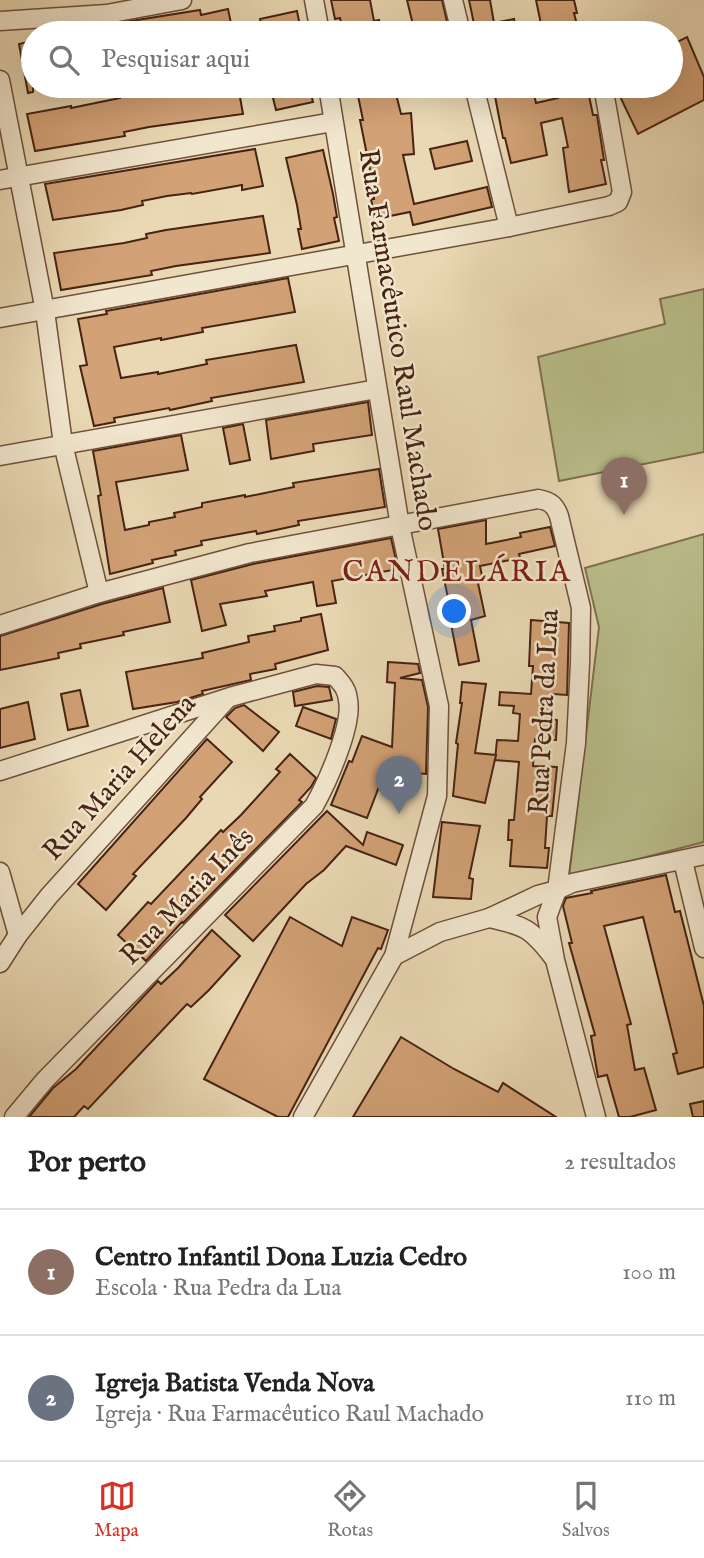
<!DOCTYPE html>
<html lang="pt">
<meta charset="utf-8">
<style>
:root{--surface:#fff;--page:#f2f2f2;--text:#222;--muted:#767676;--line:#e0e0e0;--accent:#d93025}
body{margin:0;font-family:"IM FELL English",serif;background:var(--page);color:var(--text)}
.you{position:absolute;left:455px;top:612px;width:24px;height:24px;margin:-18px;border:5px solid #fff;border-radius:50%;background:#1a73e8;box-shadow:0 0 0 10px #1a73e833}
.badge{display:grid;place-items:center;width:46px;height:46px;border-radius:50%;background:var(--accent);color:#fff;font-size:23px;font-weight:700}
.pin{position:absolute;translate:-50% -58px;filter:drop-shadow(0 2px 4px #0008)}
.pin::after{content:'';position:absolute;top:37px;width:24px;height:21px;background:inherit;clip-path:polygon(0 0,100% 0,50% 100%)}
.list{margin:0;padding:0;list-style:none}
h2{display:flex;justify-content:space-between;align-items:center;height:91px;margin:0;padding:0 28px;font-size:30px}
h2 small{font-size:23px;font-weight:400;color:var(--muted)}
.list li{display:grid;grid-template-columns:46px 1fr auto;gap:21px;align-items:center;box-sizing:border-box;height:126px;padding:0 28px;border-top:2px solid var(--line)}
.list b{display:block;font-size:26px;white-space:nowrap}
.list p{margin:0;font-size:23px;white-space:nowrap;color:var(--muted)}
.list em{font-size:23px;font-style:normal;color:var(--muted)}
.icon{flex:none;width:38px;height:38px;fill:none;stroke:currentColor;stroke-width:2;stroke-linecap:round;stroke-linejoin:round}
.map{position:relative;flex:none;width:704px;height:1117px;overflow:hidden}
.search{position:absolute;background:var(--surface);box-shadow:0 7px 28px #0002;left:21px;right:21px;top:21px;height:77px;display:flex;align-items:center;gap:18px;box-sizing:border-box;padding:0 24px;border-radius:38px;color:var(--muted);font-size:26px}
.sheet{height:343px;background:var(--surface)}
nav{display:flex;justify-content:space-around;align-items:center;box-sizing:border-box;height:98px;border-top:2px solid var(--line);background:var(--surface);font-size:19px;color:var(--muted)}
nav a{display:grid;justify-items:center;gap:4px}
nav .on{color:var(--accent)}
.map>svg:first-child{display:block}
.green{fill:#b9be8b;stroke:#80704f;stroke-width:2}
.building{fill:#d2a176;stroke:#462313;stroke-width:2}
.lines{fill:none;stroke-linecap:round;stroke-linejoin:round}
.minor-casing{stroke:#6f503b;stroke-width:21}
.minor{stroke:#f1e6ce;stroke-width:18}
.labels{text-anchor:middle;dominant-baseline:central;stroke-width:5;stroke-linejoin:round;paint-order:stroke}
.street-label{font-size:28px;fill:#462313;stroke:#f1e6ce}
.neighbourhood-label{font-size:30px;letter-spacing:2px;fill:#7a1f14;stroke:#f1e6ce}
</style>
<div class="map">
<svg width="704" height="1117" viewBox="0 0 704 1117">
<rect width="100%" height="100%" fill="#e9d8b3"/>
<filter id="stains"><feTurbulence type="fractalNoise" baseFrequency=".00286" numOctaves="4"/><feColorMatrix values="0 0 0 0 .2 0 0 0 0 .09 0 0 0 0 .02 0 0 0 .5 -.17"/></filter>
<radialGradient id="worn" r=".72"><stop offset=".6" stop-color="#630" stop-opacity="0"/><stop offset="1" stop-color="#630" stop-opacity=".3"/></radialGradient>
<g class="green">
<path d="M704 289V452L559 481 538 357 665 324 660 299Z"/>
<path d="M704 534V842L569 877 599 627 585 568Z"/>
</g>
<g class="building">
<path d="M331 0H370L374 21 379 20 382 33H343L340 18 335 19Z"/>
<path d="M407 0H442L449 30 435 33H415Z"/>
<path d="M469 0H490L494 23 514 19 517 33H472L471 28 477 27 476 24H474Z"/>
<path d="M536 0H574L577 13H574L579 33H520L519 29 541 24Z"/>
<path d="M228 9 233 33H93L92 28 106 25 200 10 201 15Z"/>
<path d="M297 11 301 31 263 33 260 19Z"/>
<path d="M687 37 704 77V100L638 134 615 86H671V45Z"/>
<path d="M33 41V92L28 93 19 44Z"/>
<path d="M178 86H238L243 114 149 127 124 132 125 136 35 151 27 114 71 106V108L120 98 119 95Z"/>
<path d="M273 86H309L313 102 276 110 271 90 274 89Z"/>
<path d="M356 86H394L401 114 411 113 414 154 403 155 414 204 487 187 492 207 413 225 410 212 375 219 371 199H374L371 175 360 120H363Z"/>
<path d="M520 86H532L536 103 558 98 555 86H587L593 115H597L604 160H601L606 184 569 192 563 148 568 147 562 118 541 123 547 155 511 163 505 138H503L494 91Z"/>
<path d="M467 141 472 161 435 169 430 149Z"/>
<path d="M255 149 263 186 242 190V185L192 194 191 193 167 196 142 201 143 205 121 210 53 220 45 184Z"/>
<path d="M323 150 333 194 337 217 334 218 339 241 302 249 298 229H301L297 205 286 158Z"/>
<path d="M263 216 270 253 176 266 151 271 152 275 61 290 54 253 124 243 147 238 146 234 166 230Z"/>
<path d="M288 278 295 312 202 328 203 332 161 340V338L114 347 121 378 158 372V374L207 364 206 360 296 345 304 382 211 398 212 401 170 410 169 408 114 418 115 422 94 426 80 366 87 365 78 319 107 314 106 311Z"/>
<path d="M368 402 372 435 313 444 314 451 271 459 266 420Z"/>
<path d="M243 424 250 460 230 464 223 428Z"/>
<path d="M181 435 188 470 116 482 125 530 149 525V522L175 517 174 513 202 507V503L245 495V497L294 487 293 483 379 469 385 507 298 521 299 525 257 534 256 531 201 541 202 545 175 551 176 555 152 560 153 563 110 574 98 496 101 495 93 451Z"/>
<path d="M486 520V544L521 537 520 533 550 527 555 546 519 554 520 558 480 566 483 581 478 583 485 616 471 620 479 661 459 665 451 624 448 625 444 604 449 603 442 569H445L438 529Z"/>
<path d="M391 538 398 569 332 581 336 603 317 606 313 582 265 591 267 596 220 604 226 625 202 631 191 580 253 564Z"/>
<path d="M163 588 170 622 123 632 124 635 80 644 81 648 58 653 59 658 0 670V636L102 604Z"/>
<path d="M321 614 328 650 275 664 276 669 250 674 251 680 202 691 203 694 177 702 133 709 126 672 203 658 202 653 249 642 248 636 275 631 274 626 301 621V618Z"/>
<path d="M531 620 569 623 567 695 553 694 551 719 557 720 556 740 535 739 533 766 557 767 552 816H547L545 848H549L547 868 510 866 512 840H508L509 820H514L519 762 495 760 497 740 518 741 520 714 513 713 514 706 499 705 500 692 531 694 533 666H529Z"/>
<path d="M388 662 418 664 420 673 400 678 422 680 428 707 426 774 385 771 367 818 331 805 349 761 352 762 362 736 392 747 395 683 387 682Z"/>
<path d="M462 682 486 684 475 753 496 755 485 803 453 796 458 744 456 743 462 703H460Z"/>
<path d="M317 686 329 687 332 700 295 706 293 692Z"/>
<path d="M80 690 88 726 68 730 61 694Z"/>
<path d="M28 702 35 739 0 748V709Z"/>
<path d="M244 705 279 732 263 751 226 717 235 708Z"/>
<path d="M303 707 336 719 331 739 296 726Z"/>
<path d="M207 739 232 762 200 797 202 799 186 818 133 874 136 876 106 910 78 884Z"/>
<path d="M290 754 316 778 311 787 299 800 302 802 183 923 182 922 146 961 118 935 148 902 151 904 221 830 223 832 241 815 280 772 276 769Z"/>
<path d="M327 811 363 845 367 832 403 845 396 865 346 846 324 870 306 884 253 941 225 915Z"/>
<path d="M442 822 480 826 469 878 473 879 471 899 433 897Z"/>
<path d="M666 875 675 912 680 911 704 1006V1067L678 1074 673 1054 677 1053 643 917 604 926 631 1024 627 1025 635 1070 644 1068 656 1110 630 1117H619L607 1075 598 1077 591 1036 595 1035 569 943H572L563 906 566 898 592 893 591 891Z"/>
<path d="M290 917 342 946 352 917 388 930 381 949 378 948 288 1117H278L204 1079Z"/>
<path d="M212 930 240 956 209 990 191 1007 187 1004 88 1109 84 1106 74 1117H29L53 1088 76 1069 158 981 161 984 178 968Z"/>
<path d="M401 1037 454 1069 498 1092 503 1083 556 1117H353Z"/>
<path d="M704 1101V1117H693L690 1104Z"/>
</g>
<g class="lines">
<defs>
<g id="minor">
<path d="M314 0 320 33"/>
<path d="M453 0 461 33"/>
<path d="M0 21 107 14 182 0"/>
<path d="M593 32V33"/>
<path d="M0 80 45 311 63 444 99 593"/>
<path d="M474 86 509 227"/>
<path d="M0 180 333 122"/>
<path d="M0 318 509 227 609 206 618 202 622 192 603 86"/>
<path d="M0 456 377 389"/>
<path d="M0 625 99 593 250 553 538 499C550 501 555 505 559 516L581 608 580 663 576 743 557 890 547 917 555 960 596 1117"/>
<path d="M0 771 230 697 316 674 335 676C342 684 347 689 348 700 353 725 327 783 314 806L45 1080 14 1117"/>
<path d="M683 861 704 948"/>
<path d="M0 872 18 935"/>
<path d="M489 918C524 926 530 927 553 957"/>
<path d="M394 956 440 932 489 918 538 895 557 890 572 883 704 855"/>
<path d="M0 963 18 935 49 896 227 699"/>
<path d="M303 1117 394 956 437 796 439 706 400 526 328 86"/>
</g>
</defs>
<use href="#minor" class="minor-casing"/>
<use href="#minor" class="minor"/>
</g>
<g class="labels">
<g class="street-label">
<text transform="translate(397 340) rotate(81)">Rua Farmacêutico Raul Machado</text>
<text transform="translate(545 712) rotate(-87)">Rua Pedra da Lua</text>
<text transform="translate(120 778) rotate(-48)">Rua Maria Helena</text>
<text transform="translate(188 897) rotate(-46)">Rua Maria Inês</text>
</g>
<g class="neighbourhood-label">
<text x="457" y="573">CANDELÁRIA</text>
</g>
</g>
<rect width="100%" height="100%" filter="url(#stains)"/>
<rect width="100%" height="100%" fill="url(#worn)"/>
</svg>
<div class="you"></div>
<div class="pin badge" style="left:624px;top:515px;background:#8d6e63">1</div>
<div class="pin badge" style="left:399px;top:814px;background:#6b7280">2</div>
<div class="search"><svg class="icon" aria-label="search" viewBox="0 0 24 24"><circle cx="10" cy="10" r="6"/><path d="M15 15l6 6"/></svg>Pesquisar aqui</div>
</div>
<section class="sheet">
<h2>Por perto<small>2 resultados</small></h2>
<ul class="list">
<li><span class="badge" style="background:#8d6e63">1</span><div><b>Centro Infantil Dona Luzia Cedro</b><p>Escola · Rua Pedra da Lua</p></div><em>100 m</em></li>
<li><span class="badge" style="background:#6b7280">2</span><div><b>Igreja Batista Venda Nova</b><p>Igreja · Rua Farmacêutico Raul Machado</p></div><em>110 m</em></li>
</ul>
</section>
<nav>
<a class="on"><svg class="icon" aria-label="map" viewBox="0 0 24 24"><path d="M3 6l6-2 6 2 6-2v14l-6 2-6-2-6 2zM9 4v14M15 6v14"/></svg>Mapa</a>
<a><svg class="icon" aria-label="directions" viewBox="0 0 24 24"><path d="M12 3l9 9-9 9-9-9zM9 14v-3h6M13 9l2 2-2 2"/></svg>Rotas</a>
<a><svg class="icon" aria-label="saved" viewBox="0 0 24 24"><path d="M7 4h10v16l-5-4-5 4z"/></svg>Salvos</a>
</nav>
